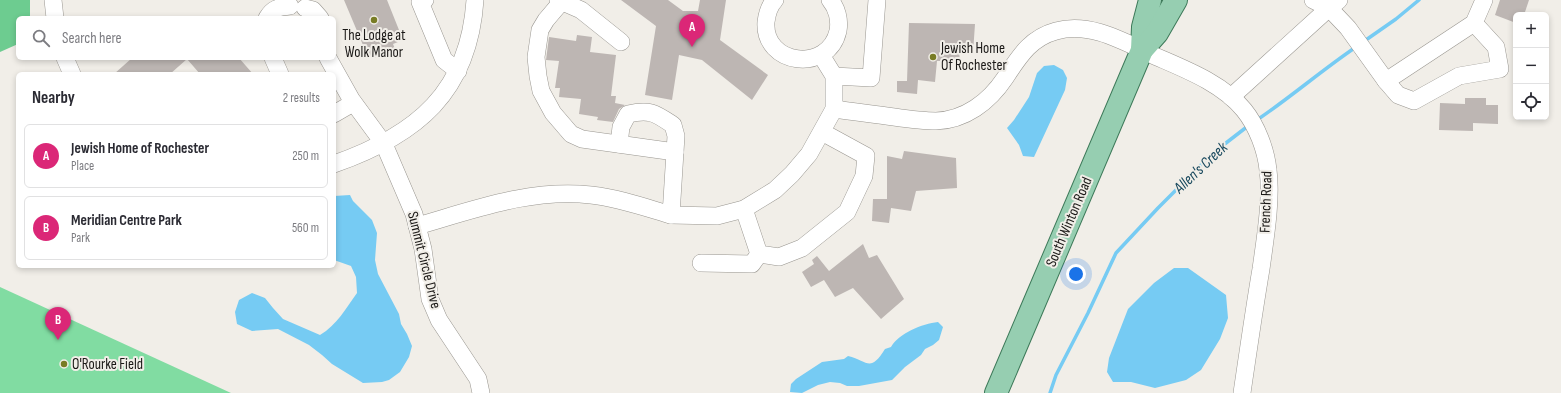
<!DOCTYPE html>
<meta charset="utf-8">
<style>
:root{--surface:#fff;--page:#f7f7f7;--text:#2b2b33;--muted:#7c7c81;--line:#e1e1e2;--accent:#db2777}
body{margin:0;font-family:"Sofia Sans Condensed",sans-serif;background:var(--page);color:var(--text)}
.controls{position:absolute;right:12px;top:12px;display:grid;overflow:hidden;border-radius:6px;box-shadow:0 2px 6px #0003}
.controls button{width:36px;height:36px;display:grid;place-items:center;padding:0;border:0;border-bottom:1px solid var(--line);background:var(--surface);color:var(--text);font:20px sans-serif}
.you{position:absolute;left:1076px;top:274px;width:14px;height:14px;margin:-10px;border:3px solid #fff;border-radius:50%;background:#1a73e8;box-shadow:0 0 0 6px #1a73e833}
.badge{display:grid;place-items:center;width:26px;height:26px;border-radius:50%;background:var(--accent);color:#fff;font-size:13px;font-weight:700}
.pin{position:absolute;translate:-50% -33px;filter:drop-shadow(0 1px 2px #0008)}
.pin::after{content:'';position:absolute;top:21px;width:14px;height:12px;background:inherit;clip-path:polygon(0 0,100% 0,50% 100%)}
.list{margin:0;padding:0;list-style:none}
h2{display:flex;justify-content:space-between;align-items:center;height:52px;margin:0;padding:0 16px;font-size:17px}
h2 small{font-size:13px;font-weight:400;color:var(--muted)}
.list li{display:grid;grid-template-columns:26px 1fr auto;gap:12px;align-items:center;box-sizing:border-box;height:64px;margin:0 8px 8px;padding:0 8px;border:1px solid var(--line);border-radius:6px}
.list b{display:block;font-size:15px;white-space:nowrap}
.list p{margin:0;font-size:13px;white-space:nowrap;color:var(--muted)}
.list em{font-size:13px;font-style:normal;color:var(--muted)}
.icon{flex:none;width:22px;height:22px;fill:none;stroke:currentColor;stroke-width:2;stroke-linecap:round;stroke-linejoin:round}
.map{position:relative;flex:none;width:1561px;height:393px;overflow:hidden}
.search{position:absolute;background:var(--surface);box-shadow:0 2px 6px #0003;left:16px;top:16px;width:320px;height:44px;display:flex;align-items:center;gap:10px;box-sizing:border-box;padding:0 14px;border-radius:6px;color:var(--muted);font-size:15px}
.panel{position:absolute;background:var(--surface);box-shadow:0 2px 6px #0003;left:16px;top:72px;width:320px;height:196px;border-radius:6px}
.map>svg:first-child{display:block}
.green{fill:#81dca2}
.forest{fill:#6dcc90}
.water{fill:#76cbf3}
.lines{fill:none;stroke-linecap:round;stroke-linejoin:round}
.stream{stroke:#76cbf3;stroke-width:3.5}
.building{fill:#bdb6b3}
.minor-casing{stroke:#999690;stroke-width:18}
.major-casing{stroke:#3d7959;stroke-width:24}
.minor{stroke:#fff;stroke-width:17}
.major{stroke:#96ceb1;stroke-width:22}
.poi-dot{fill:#787c25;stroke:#f1eee8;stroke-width:1.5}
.labels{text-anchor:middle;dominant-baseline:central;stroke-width:4;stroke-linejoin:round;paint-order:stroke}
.poi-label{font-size:15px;fill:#1a1816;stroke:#f1eee8;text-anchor:start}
.street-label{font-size:15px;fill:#1a1816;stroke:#f1eee8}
.water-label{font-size:16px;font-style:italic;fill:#18485d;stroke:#f1eee8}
</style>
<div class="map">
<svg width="1561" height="393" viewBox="0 0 1561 393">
<rect width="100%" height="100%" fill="#f1eee8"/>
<path class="green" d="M0 287 231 393H0Z"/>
<path class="forest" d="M0 0H30V18H18V44L0 52Z"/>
<g class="water">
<path d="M1054 65 1063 70 1067 78 1065 90 1034 157 1023 156 1019 145 1007 128 1014 120 1029 97 1037 73 1044 66Z"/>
<path d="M350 195 353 201 372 220 377 233 375 260 378 274 399 314 401 324 407 334 412 346 409 357 400 372 389 380 382 382 363 383 332 364 322 355 309 345 278 329 252 331 237 324 235 312 239 300 252 293 265 298 273 308 283 319 320 335C337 325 346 308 357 293L356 277 351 266 334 260V196Z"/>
<path d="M1174 268H1188L1226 295 1228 318 1220 339 1201 370 1186 380 1155 388 1131 382H1113L1107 372 1109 358 1128 309 1154 283Z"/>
<path d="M938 322 943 327 939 340 933 345 925 349 921 355 905 367 892 380 859 386H847L840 383 830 382 818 385 802 393 790 392 791 384 796 379 822 362 844 359 848 356C868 361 870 373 885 349L891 347C899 333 922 324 938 322Z"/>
</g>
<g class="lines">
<g class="stream">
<path d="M1363 42 1396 19 1419 0"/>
<path d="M1257 120C1291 97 1322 70 1356 47"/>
<path d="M1050 393 1056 375 1088 313 1116 253 1158 208 1213 153 1248 126"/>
</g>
</g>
<g class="building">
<path d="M344 0H387L403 40 393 44 395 49 374 58 372 56 368 57Z"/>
<path d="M621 0H668L683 11H698L700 0H726L720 40 768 75 752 100 702 60 679 55 672 100 645 95 656 26Z"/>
<path d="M1500 0H1529L1524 15H1516V23L1495 15Z"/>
<path d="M909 23 975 24 973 53 959 52 960 61H937L935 82 918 80 917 94 897 92V81H907Z"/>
<path d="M577 35 592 37 590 52 616 55 611 96H616L615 103 625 105 619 109 613 122 597 120 598 117 579 114 581 99 559 97 560 88H555L559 61 546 60 549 37 576 41Z"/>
<path d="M132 58H239L253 74H200L187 59 170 74H114Z"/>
<path d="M1465 98H1486V105H1498V124L1473 123V131L1439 130 1440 103 1465 104Z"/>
<path d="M904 151 956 158 957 188 916 191 911 211 891 208 889 223 872 221 873 199H887V156L902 159Z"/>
<path d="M863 244 869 258 877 255 904 299 881 319 853 288 835 297 824 280 811 287 802 272 814 264 812 260 817 256 829 271Z"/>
</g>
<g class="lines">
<defs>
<g id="minor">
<path d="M53 0 55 18"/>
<path d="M425 0 420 2 444 60 458 71"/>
<path d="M558 0 581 10 621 42"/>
<path d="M563 0 546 20 540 30 536 57 538 76 541 91 553 113 571 134 582 139 675 152"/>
<path d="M775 0C769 6 767 14 766 22 763 65 828 74 838 31 840 20 837 8 830 0"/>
<path d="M1313 0 1329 8 1348 28 1386 81 1474 23 1484 0"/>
<path d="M305 8 313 10 320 18"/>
<path d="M267 18C273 8 279 7 290 6"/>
<path d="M65 58 72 74"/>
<path d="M273 58 280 74"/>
<path d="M328 58 351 99 384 144 414 214 423 249 430 299 439 320 478 379 481 393"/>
<path d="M834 76 871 78 877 0"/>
<path d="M1386 81 1398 95 1414 101 1459 76 1500 69 1496 47 1474 23"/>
<path d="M1231 97 1329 8 1339 0"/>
<path d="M834 109C854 112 874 114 894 117 908 119 922 121 936 121 965 120 989 102 1005 78 1019 57 1030 38 1056 31 1091 21 1126 43 1157 57 1187 70 1223 84 1244 110 1257 126 1266 150 1268 170 1272 198 1265 240 1261 269 1254 310 1248 352 1242 393"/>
<path d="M334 114 353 103"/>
<path d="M334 164C417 135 469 92 475 0"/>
<path d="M744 209 759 254 779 257 802 248 847 212 864 176 866 156 822 132"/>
<path d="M671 215 717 216 744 209 775 190 792 174 809 154 834 109V76L821 55"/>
<path d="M417 226C473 210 531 188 591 195 618 198 644 207 671 215L676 136 673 125C655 113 650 109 628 114L621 127 619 144"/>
<path d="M701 263 752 264 759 254"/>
</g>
<g id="major">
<path d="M1142 50 1143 27 1150 0"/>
<path d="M996 393 1142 50 1157 33 1176 0"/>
</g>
</defs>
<use href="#minor" class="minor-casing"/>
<use href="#major" class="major-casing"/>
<use href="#minor" class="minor"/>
<use href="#major" class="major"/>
</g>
<g class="poi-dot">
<circle cx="374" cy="20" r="4"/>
<circle cx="933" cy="57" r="4"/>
<circle cx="64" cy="364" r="4"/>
</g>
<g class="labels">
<g class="poi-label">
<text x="374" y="35" text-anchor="middle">The Lodge at<tspan x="374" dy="17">Wolk Manor</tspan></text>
<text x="941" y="48">Jewish Home<tspan x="941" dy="17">Of Rochester</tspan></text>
<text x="72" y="364">O'Rourke Field</text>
</g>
<g class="street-label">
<text transform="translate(1266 202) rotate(-88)">French Road</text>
<text transform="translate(1069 222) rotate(-67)">South Winton Road</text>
<text transform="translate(424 260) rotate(76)">Summit Circle Drive</text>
</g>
<g class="water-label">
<text transform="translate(1201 168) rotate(-43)">Allen's Creek</text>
</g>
</g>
</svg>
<div class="controls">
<button>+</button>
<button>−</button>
<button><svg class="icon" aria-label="locate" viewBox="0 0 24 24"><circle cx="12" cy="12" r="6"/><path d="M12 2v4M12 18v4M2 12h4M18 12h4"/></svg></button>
</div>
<div class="you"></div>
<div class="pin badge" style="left:692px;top:47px">A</div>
<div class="pin badge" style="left:58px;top:340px">B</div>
<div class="search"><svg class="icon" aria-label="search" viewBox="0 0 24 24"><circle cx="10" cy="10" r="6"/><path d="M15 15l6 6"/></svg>Search here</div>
<section class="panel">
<h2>Nearby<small>2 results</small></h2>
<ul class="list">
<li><span class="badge">A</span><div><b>Jewish Home of Rochester</b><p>Place</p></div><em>250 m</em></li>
<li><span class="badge">B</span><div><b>Meridian Centre Park</b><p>Park</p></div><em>560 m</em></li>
</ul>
</section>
</div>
